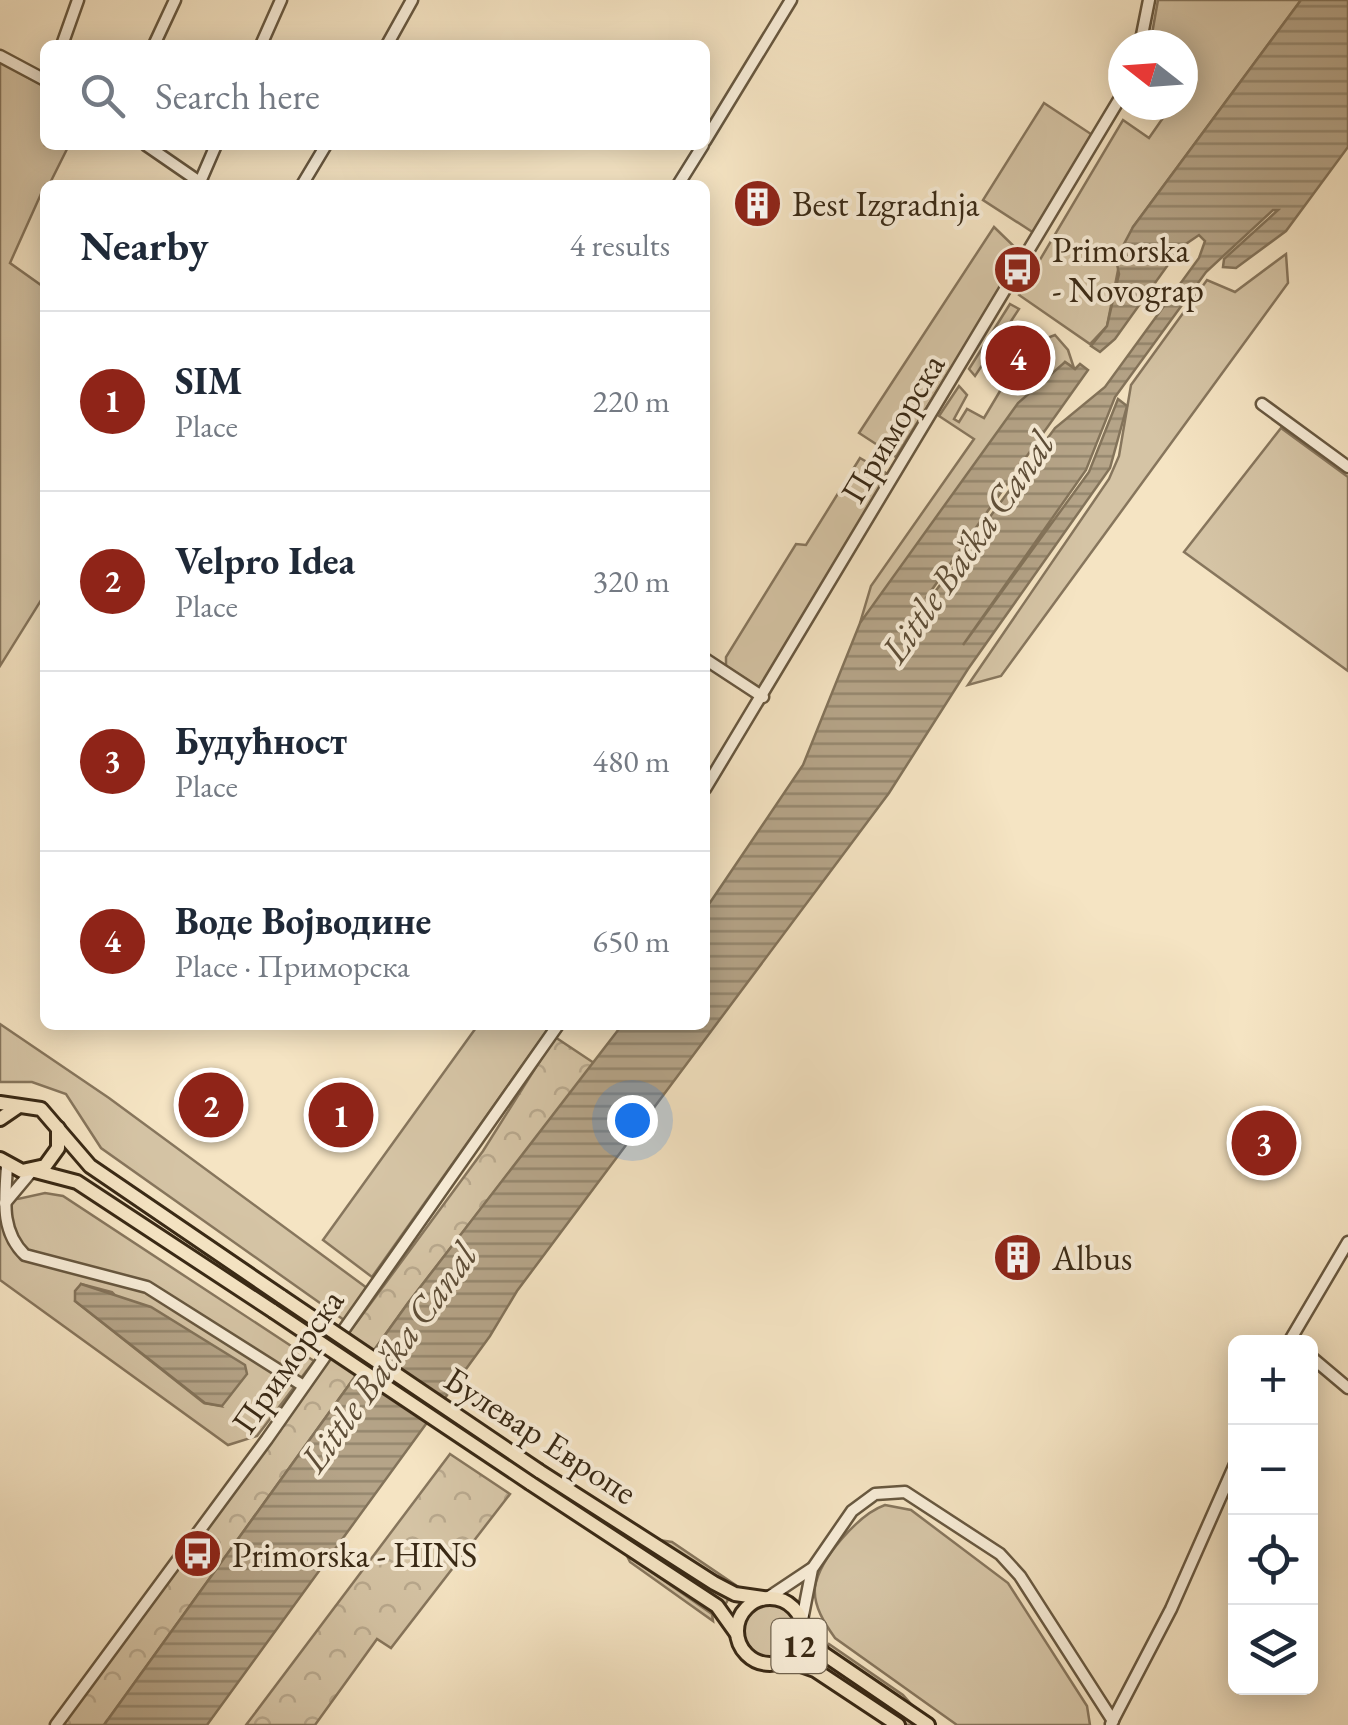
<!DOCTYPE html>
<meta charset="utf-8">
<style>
:root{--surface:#fff;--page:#f6f6f7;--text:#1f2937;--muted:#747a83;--line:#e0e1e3;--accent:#8f2418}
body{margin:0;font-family:"EB Garamond",serif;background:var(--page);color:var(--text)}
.controls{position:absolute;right:30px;bottom:30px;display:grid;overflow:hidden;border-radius:15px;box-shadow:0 5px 25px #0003}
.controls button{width:90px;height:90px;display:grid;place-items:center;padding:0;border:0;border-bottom:2px solid var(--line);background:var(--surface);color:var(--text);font:50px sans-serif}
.compass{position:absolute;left:1108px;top:30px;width:90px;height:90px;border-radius:50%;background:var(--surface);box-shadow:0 5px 25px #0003;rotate:287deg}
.you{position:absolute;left:632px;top:1120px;width:35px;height:35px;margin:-25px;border:8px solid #fff;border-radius:50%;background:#1a73e8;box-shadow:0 0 0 15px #1a73e833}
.badge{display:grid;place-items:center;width:65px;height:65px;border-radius:50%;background:var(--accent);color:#fff;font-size:32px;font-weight:700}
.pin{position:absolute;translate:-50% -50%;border:5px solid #fff;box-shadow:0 2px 10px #0006}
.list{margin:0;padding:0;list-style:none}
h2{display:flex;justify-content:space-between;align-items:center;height:130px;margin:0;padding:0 40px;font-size:42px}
h2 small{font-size:32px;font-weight:400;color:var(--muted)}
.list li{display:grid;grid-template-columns:65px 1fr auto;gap:30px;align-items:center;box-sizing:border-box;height:180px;padding:0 40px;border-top:2px solid var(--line)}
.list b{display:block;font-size:38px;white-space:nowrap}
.list p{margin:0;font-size:32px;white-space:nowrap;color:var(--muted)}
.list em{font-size:32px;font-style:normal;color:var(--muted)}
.icon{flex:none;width:55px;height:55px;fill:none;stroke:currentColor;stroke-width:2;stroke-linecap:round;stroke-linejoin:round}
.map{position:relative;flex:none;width:1348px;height:1725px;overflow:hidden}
.search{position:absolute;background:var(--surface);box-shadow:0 5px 25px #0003;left:40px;top:40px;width:670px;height:110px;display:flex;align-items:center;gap:25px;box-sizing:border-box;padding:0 35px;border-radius:15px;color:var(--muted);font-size:38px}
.panel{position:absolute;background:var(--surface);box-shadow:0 5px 25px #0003;left:40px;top:180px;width:670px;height:850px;border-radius:15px}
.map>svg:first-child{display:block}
.grass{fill:#d5c4a5;stroke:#87765d;stroke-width:2.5;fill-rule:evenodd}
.forest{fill:url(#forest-crowns);stroke:#87765d;stroke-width:2.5}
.water{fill:url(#water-rules);stroke:#83735a;stroke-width:2.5}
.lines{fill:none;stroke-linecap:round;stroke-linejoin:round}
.minor-casing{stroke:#685840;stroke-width:15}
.major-casing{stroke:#392915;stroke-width:18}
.minor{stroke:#f8edd8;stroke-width:10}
.major{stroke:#f5e4c3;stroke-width:12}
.major-bridge-casing{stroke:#392915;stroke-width:18;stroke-linecap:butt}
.major-bridge{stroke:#f5e4c3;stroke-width:12}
.labels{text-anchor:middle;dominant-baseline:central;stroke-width:8;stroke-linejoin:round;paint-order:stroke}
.shield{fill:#f8edd8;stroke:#726450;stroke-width:2.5}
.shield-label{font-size:32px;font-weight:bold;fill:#392915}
.poi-label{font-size:35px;fill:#392915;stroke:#f8edd8;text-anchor:start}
.street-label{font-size:35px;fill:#392915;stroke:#f8edd8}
.water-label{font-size:38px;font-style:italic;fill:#5e4e38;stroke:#f8edd8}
</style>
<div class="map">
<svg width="1348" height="1725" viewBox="0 0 1348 1725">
<defs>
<pattern id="forest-crowns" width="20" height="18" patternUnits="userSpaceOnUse" patternTransform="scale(2.5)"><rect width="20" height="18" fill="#d5c4a5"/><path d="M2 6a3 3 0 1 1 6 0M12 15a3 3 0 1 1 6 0" fill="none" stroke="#b8a88d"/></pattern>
<pattern id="water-rules" width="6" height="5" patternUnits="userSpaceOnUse" patternTransform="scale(2.5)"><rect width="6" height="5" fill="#b5a488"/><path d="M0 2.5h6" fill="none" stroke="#94866e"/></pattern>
</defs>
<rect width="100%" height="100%" fill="#f5e4c3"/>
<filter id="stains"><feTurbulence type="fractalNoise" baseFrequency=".002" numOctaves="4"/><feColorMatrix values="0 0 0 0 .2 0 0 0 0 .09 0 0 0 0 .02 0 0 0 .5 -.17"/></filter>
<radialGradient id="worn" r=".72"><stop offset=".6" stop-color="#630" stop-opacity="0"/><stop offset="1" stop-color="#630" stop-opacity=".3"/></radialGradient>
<g class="grass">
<path d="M1158 0H1301L1133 227 1119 265 1107 326 1090 344 1019 295 1123 120 1149 138 1172 105H1183V45H1150Z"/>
<path d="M0 62 45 87V145H69L49 185H45L10 263 45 288V594L0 666Z"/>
<path d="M1044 103 1094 136 1034 233 983 200Z"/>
<path d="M994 227 1022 254 896 457 859 433Z"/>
<path d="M1286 254 1288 283 1001 676 968 685 1109 479 1119 456 1131 385 1207 280 1235 292Z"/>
<path d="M1010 304 1019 309 975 376 969 369Z"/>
<path d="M1055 335 1068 350 1074 368 1065 362 860 623 871 586 974 439 939 416 959 386 967 395 954 419 959 422 967 409 984 418 1006 381 1017 387 1047 338Z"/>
<path d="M1281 428 1348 477V671L1184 552Z"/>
<path d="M860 458 886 473V481L760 688 726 666V657L796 544 806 545Z"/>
<path d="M0 1024 109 1098 367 1288 344 1320 101 1148 66 1094 32 1082H0Z"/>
<path d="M478 1025H551L372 1277 323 1240Z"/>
<path d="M0 1185 18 1199 45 1193 63 1196 314 1361 257 1436 228 1445 0 1280ZM81 1284 112 1292 221 1406 204 1403 75 1301Z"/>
<path d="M570 1496 722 1594 729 1598 725 1605 567 1501Z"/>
<path d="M885 1505 911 1510 1008 1583 1087 1706 1090 1725H957L835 1638C825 1624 813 1606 815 1587 820 1558 859 1514 885 1505Z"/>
<path d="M659 1540 672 1542 737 1586H728Z"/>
<path d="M626 1554 712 1614 713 1621 630 1562Z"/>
<circle cx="771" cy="1630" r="27"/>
<path d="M829 1644 903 1695 918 1712 826 1649Z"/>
<path d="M818 1657 917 1725H907L814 1664Z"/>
</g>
<g class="forest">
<path d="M555 1037 594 1063 408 1303 104 1725H60L483 1151Z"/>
<path d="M450 1454 510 1494 391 1648 377 1639 315 1725H246Z"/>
</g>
<g class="water">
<path d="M1301 0H1348V147L1286 231 1236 268 1223 267 1224 259 1278 210H1273L1206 272 1115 397 1086 470 963 645 1089 472 1118 399 1127 406 1110 468 968 669 889 793 517 1291 490 1336 207 1725H104L408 1303 622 1025H705V910L803 765 860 623 1018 403 1065 362 1075 369 1080 364 1088 370 926 598 929 600 1055 428 1105 387 1199 258 1205 241 1199 235 1180 248 1115 339 1100 352 1091 346 1107 326 1119 274 1116 259 1133 227Z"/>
<path d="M81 1284 151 1307 245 1365 247 1374 222 1406 205 1403 75 1301V1291Z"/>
</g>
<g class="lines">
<defs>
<g id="minor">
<path d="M62 45 78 0"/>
<path d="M154 45 175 0"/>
<path d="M261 45 281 0"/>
<path d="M387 45 412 0"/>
<path d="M1140 45 1149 0"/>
<path d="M0 56 45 80"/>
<path d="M705 141 791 0"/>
<path d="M146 145 204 185"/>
<path d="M200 182 216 145"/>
<path d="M302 185 326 145"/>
<path d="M678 185 703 145"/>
<path d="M1262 404 1348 467"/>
<path d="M705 659 763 697"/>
<path d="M705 789 1123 93"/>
<path d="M7 1166C5 1199 0 1231 25 1255L147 1287 302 1385"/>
<path d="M5 1203 31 1172"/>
<path d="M1289 1342 1348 1242"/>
<path d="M1310 1356 1348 1388"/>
<path d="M769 1597 811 1569"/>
<path d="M802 1620 812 1569 852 1511 875 1494 905 1492 1000 1554 1020 1576 1113 1721"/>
<path d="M1111 1724 1171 1609 1236 1462"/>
<path d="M56 1725 267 1439 558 1025"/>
</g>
<g id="major">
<path d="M0 1103 41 1109 90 1166 282 1297"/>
<path d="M0 1119 19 1106"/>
<path d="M0 1159 22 1171 45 1166 58 1148V1128"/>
<path d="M35 1171 77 1182 273 1311"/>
<path d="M539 1471 714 1583 735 1594 763 1598"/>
<path d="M530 1483 717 1606 737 1634"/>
<circle cx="770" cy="1631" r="33"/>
<path d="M804 1633 824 1654 928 1725"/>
<path d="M787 1660 815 1670 898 1725"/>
</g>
</defs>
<use href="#minor" class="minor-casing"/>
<use href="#major" class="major-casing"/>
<use href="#minor" class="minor"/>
<use href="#major" class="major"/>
<defs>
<g id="major-bridge">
<path d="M282 1297 539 1471"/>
<path d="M273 1311 530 1483"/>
</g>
</defs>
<use href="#major-bridge" class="major-bridge-casing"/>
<use href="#major-bridge" class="major-bridge"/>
</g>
<defs>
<symbol id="building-disc" viewBox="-11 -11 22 22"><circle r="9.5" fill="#8f2418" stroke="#f8edd8"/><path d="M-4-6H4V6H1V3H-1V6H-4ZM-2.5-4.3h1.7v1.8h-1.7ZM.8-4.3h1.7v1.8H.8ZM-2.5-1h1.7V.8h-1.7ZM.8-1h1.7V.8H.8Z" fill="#fff"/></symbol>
<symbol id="bus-disc" viewBox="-11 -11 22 22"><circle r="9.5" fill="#8f2418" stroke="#f8edd8"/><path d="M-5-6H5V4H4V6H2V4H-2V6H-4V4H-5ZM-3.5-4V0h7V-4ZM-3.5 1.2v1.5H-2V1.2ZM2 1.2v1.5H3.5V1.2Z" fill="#fff"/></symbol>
</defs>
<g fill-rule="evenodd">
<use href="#building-disc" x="730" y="176" width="55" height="55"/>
<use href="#bus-disc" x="990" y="242" width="55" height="55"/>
<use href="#building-disc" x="990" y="1230" width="55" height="55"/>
<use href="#bus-disc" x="170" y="1526" width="55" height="55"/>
</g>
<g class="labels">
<rect class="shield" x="771.5" y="1619" width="55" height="54" rx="8"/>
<g class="shield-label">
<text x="799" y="1646">12</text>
</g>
<g class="poi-label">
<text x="792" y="203">Best Izgradnja</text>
<text x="1052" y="249">Primorska<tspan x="1052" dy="40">- Novograp</tspan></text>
<text x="1052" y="1257">Albus</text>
<text x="232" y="1554">Primorska - HINS</text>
</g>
<g class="street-label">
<text transform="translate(892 428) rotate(-59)">Приморска</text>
<text transform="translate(287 1361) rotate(-55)">Приморска</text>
<text transform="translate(541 1435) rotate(33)">Булевар Европе</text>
</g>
<g class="water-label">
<text transform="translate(967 547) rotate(-55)">Little Bačka Canal</text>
<text transform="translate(388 1357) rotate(-54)">Little Bačka Canal</text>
</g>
</g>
<rect width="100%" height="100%" filter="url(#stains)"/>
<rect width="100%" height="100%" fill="url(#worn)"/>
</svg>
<div class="controls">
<button>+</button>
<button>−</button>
<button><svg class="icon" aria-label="locate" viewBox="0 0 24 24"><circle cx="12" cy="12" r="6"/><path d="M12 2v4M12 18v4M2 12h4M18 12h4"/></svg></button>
<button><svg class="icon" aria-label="layers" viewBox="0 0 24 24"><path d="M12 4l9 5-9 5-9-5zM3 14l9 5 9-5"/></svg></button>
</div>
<svg class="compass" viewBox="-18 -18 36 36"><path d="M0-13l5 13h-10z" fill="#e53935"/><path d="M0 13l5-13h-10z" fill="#747a83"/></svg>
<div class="you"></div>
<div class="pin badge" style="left:341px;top:1115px">1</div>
<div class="pin badge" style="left:211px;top:1105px">2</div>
<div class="pin badge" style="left:1264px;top:1143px">3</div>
<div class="pin badge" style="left:1018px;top:358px">4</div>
<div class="search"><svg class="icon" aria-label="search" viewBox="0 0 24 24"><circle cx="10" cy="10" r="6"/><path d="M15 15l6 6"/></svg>Search here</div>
<section class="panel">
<h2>Nearby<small>4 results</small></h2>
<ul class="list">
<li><span class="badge">1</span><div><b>SIM</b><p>Place</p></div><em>220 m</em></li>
<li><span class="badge">2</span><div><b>Velpro Idea</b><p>Place</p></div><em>320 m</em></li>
<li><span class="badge">3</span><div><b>Будућност</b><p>Place</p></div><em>480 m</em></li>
<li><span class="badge">4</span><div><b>Воде Војводине</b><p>Place · Приморска</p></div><em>650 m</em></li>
</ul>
</section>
</div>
